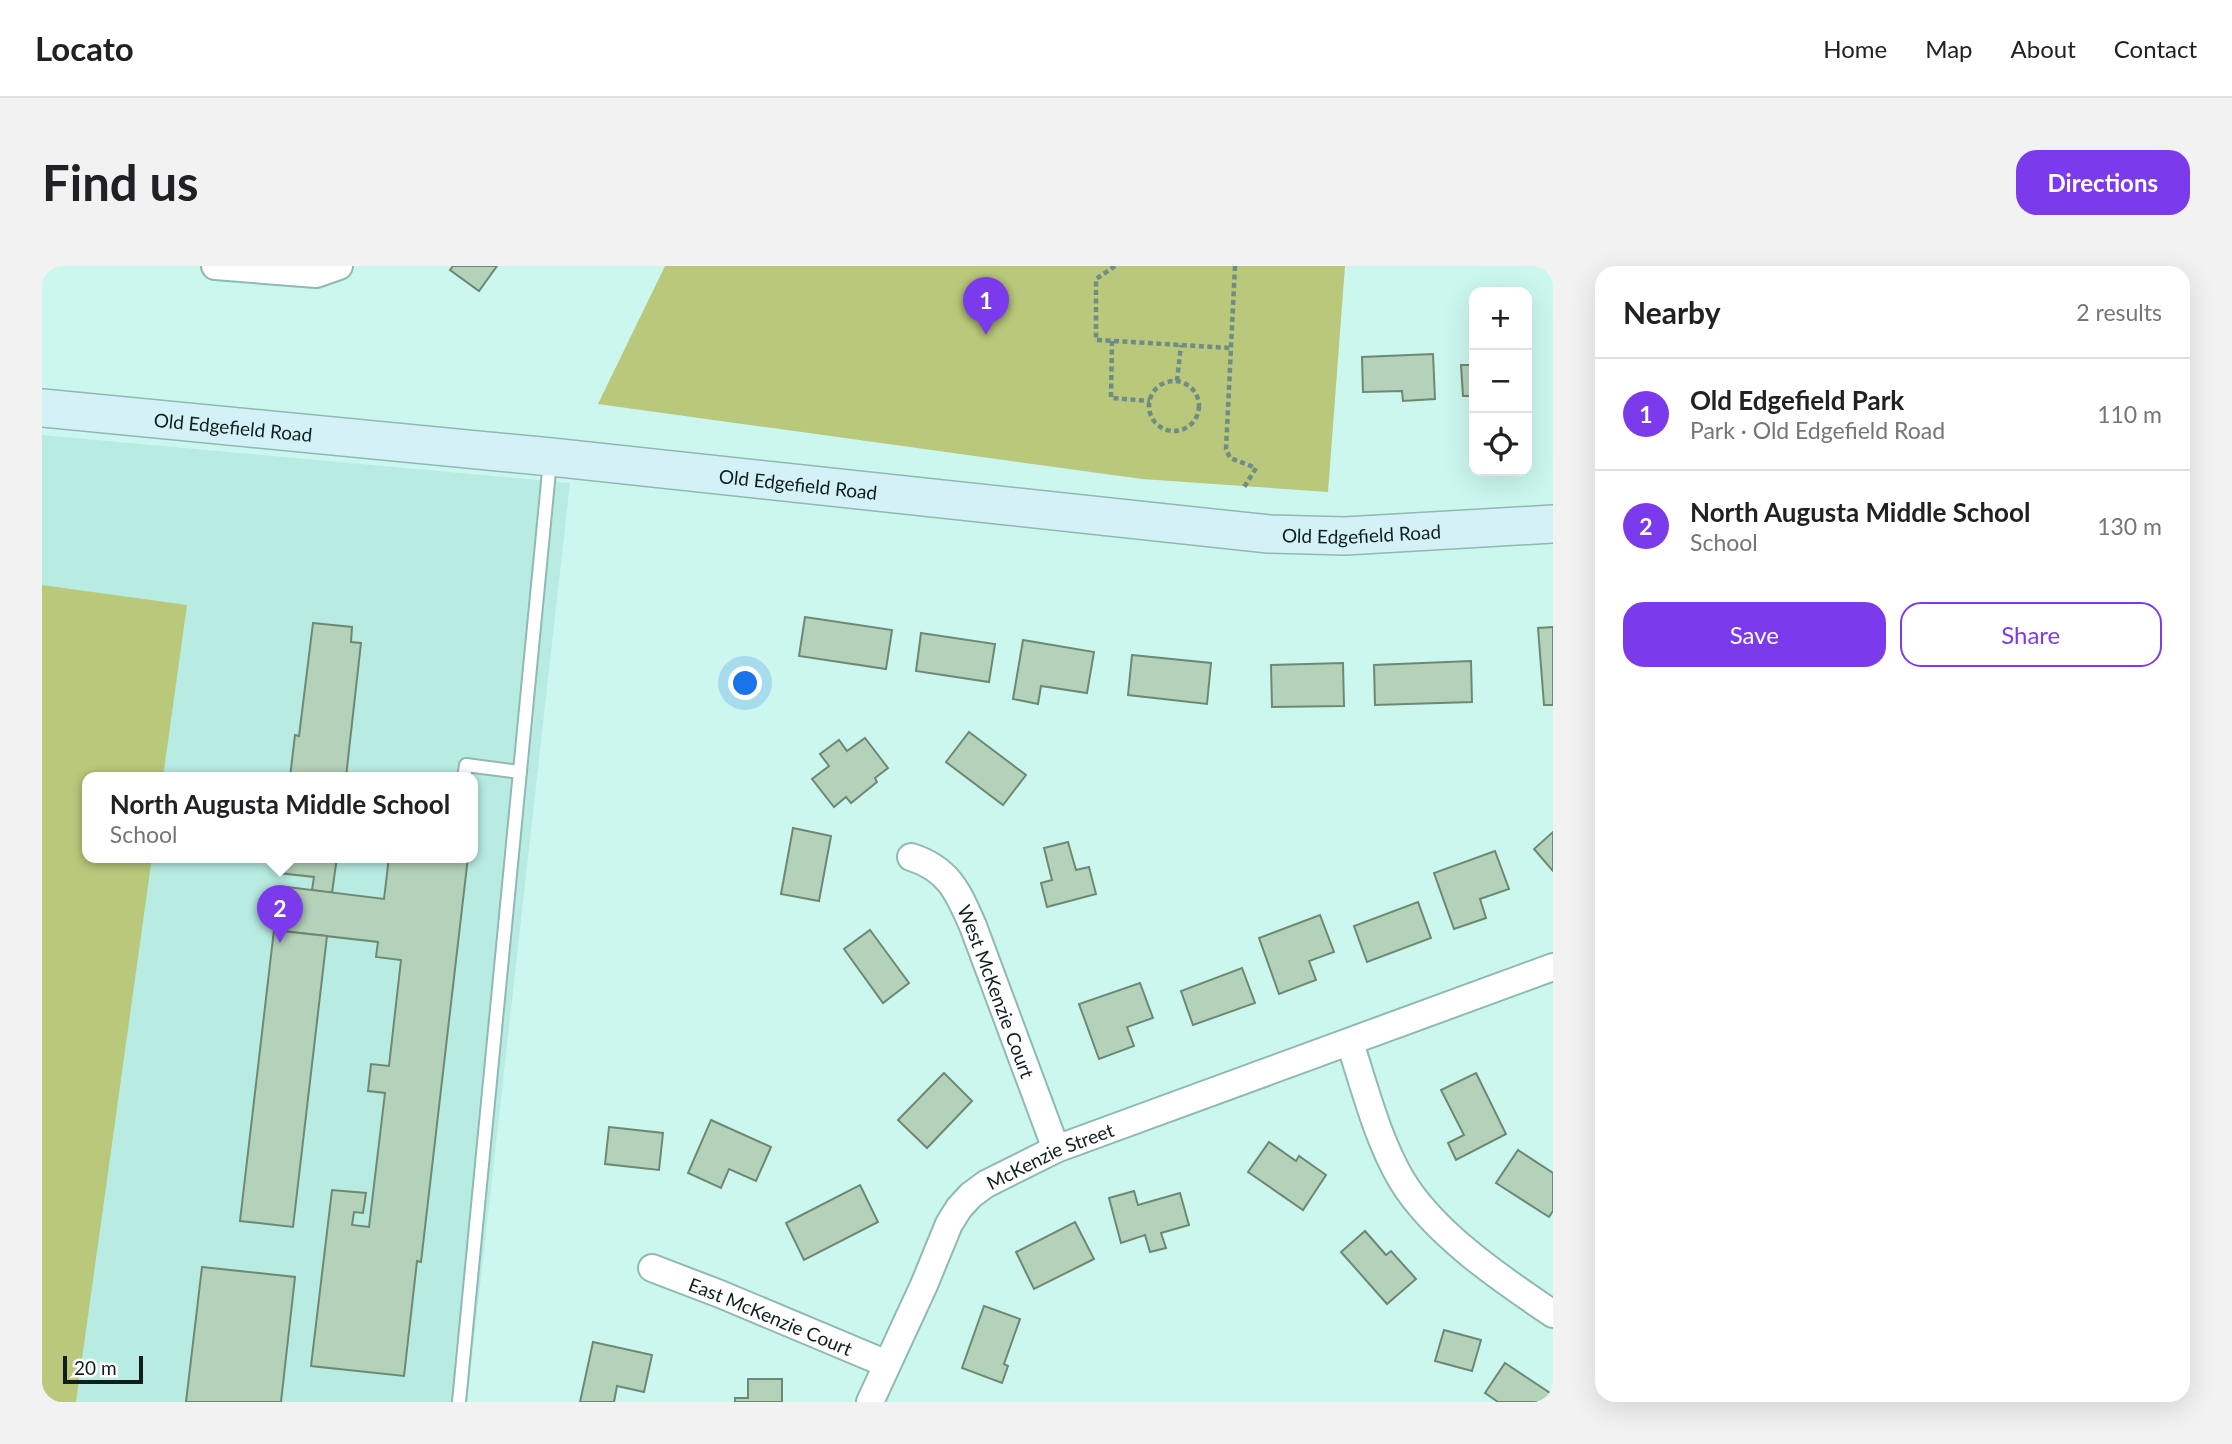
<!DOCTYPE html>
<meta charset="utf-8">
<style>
:root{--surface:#fff;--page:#f2f2f2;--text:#202124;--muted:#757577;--line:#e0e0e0;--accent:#7c3aed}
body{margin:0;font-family:Lato,sans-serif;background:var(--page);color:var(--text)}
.controls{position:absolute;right:21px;top:21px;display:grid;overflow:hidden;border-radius:14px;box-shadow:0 7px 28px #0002}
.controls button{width:63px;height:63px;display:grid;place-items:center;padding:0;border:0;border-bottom:2px solid var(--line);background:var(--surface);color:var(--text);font:35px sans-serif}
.scale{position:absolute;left:21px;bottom:18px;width:80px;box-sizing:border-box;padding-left:7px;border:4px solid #0e1f1c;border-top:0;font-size:19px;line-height:24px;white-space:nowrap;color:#0e1f1c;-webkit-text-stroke:5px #fff;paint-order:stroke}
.you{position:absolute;left:704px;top:418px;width:24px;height:24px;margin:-18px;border:5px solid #fff;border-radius:50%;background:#1a73e8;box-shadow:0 0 0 10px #1a73e833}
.badge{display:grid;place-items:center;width:46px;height:46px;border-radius:50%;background:var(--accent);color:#fff;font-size:23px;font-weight:700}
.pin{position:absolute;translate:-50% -58px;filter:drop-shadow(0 2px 4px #0008)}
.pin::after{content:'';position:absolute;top:37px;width:24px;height:21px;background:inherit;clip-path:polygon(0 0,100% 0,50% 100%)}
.popup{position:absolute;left:40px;top:506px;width:396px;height:91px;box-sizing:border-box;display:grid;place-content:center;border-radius:14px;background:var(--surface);filter:drop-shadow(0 2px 5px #0005);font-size:23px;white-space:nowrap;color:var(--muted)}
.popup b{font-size:26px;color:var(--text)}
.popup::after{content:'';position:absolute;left:50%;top:100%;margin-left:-14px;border:14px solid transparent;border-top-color:var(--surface)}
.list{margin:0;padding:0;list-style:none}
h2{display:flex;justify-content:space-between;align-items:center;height:91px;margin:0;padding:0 28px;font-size:30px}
h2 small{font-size:23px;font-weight:400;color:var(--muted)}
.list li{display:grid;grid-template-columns:46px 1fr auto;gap:21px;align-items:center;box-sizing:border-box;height:112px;padding:0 28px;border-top:2px solid var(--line)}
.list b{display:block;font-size:26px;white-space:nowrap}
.list p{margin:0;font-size:23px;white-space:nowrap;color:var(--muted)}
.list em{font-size:23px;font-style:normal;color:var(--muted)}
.actions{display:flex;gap:14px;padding:21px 28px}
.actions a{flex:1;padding:16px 0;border:2px solid var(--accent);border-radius:21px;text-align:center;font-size:24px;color:var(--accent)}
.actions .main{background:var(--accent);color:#fff}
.icon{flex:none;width:38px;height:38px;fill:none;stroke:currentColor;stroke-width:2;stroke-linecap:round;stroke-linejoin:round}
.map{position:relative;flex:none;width:1511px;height:1136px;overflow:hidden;border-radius:21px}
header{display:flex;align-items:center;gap:42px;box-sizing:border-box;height:98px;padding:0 35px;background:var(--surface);border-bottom:2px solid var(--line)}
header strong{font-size:33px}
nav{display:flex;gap:38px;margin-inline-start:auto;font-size:24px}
.intro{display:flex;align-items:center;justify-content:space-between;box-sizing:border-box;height:168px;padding:0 42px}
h1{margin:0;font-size:49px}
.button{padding:18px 32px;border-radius:21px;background:var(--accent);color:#fff;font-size:24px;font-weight:700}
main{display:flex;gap:42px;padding:0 42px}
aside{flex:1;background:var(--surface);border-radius:21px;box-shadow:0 7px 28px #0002}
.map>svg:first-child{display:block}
.built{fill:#b8ece2;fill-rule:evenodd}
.green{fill:#b9c87a}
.building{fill:#b4d1b9;stroke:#6e8973;stroke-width:2}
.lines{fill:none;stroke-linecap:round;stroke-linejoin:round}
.lane-casing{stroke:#8fb9b1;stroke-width:16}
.street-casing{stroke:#8fb9b1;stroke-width:30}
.secondary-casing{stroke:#8fb9b1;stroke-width:40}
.path{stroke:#6e8d87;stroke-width:4.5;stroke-dasharray:5 3.5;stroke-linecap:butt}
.lane{stroke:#fff;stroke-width:12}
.street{stroke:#fff;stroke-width:26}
.secondary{stroke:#d4f1f8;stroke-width:37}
.labels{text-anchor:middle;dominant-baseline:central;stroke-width:7;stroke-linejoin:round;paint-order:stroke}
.street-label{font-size:19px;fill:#0e1f1c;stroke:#fff}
</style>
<header>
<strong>Locato</strong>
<nav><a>Home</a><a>Map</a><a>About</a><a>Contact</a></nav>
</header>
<div class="intro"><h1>Find us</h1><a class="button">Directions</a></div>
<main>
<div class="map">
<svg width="1511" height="1136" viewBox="0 0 1511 1136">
<rect width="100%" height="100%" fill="#cbf7ef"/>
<path class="built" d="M0 169 528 217 425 1136H0ZM46 511H430V591H46Z"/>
<g class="green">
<path d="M623 0H1303L1286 226 1100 213 556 138Z"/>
<path d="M0 319 145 339 121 511H46V591H110L34 1136H0Z"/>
</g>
<g class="building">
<path d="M411 0H455L437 25 408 4Z"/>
<path d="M1485 78 1489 127H1485Z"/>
<path d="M1391 88 1393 133 1361 135 1360 125 1321 126 1320 91Z"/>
<path d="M1419 99H1432V130H1421Z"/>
<path d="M763 351 850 364 844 403 757 390Z"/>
<path d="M271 357 310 361 309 376 319 377 304 511H248L253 469 257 470Z"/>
<path d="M1511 361V439H1502L1496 362Z"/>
<path d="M879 367 953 378 947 416 874 405Z"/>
<path d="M981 374 1052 386 1045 427 999 420 996 438 971 433Z"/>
<path d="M1090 389 1169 397 1165 438 1086 429Z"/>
<path d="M1429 395 1430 436 1333 439 1332 399Z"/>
<path d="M1301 397 1302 440 1230 441 1229 399Z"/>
<path d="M927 466 984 509 961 539 904 496Z"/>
<path d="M823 472 846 502 833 512 835 516 809 537 804 531 792 541 770 513 787 500 778 488 797 474 805 485Z"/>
<path d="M751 562 789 570 777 635 739 628Z"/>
<path d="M1511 566V605L1492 583Z"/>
<path d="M1026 576 1034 604 1047 601 1054 628 1005 641 999 617 1010 614 1002 582Z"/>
<path d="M1453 585 1467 623 1438 633 1444 652 1412 663 1392 607Z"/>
<path d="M239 591H295L290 627 270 624 272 611 237 607Z"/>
<path d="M347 591H426L379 996 375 995 362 1110 269 1100 290 924 324 927 321 947 312 946 310 959 327 961 343 827 326 825 329 798 347 800 359 694 334 691 336 676 240 665 246 621 342 633Z"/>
<path d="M237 621H246L240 665 285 670 251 961 198 955Z"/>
<path d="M1376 636 1389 672 1325 696 1312 660Z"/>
<path d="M1278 649 1292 686 1267 695 1274 714 1237 728 1217 672Z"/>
<path d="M828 664 867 717 841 737 802 683Z"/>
<path d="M1200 702 1213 737 1151 759 1139 725Z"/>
<path d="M1098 717 1111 752 1085 761 1092 780 1057 793 1037 738Z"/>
<path d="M902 807 930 835 885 882 856 854Z"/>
<path d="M1434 807 1464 868 1414 894 1406 877 1422 869 1399 824Z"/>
<path d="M669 854 729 881 714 915 687 903 679 922 646 907Z"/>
<path d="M567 861 621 867 617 904 563 898Z"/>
<path d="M1227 876 1254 895 1257 890 1284 909 1261 944 1206 906Z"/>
<path d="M1476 884 1511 907V945L1507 951 1454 917Z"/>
<path d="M818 919 836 956 762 994 744 957Z"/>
<path d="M1092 925 1096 939 1138 927 1147 959 1119 967 1124 982 1108 986 1103 969 1079 977 1067 932Z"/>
<path d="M1033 956 1052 993 992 1023 974 986Z"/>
<path d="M1323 965 1344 989 1349 985 1374 1013 1345 1038 1299 986Z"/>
<path d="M160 1001 253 1011 239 1136H144Z"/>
<path d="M942 1040 978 1053 962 1098 966 1100 960 1117 920 1102Z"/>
<path d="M1402 1064 1439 1074 1430 1105 1393 1095Z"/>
<path d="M551 1076 610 1089 602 1126 575 1120 572 1136H538Z"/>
<path d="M1463 1097 1511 1129V1136H1456L1443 1127Z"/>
<path d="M706 1113H740V1136H693V1132H706Z"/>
</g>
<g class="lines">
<defs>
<g id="lane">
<path d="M422 511 424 499 478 506"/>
<path d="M417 1136 508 195"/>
</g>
<g id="street">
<path d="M173 0 274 8 297 0"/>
<path id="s1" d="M869 591C907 603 916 626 931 660L1014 883"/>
<path d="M1308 777C1323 822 1335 872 1359 913 1391 967 1459 1013 1511 1048"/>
<path id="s2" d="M610 1002 678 1028 845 1098"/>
<path id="s3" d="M828 1136 882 1019 907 958 917 942 929 929 944 918 1014 883 1511 701"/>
</g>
<g id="secondary">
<path id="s4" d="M0 142 509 191 1227 268 1303 270 1511 258"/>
</g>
</defs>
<use href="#lane" class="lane-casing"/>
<use href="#street" class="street-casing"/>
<use href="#secondary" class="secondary-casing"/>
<g class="path">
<path d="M1073 0 1054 13V74L1189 82"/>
<path d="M1193 0 1184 183 1188 192 1214 202 1201 223"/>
<path d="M1070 75 1069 132 1108 135"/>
<path d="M1135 115 1139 79"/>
<circle cx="1132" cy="140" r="25"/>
</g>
<use href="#lane" class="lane"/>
<use href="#street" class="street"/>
<use href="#secondary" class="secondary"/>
</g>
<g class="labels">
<g class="street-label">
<text stroke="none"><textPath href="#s4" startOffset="192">Old Edgefield Road</textPath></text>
<text stroke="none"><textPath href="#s4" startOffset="760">Old Edgefield Road</textPath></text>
<text stroke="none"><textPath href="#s4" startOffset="1326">Old Edgefield Road</textPath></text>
<text stroke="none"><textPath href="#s1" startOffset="166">West McKenzie Court</textPath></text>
<text stroke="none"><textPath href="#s3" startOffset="320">McKenzie Street</textPath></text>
<text stroke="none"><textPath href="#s2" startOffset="128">East McKenzie Court</textPath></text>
</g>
</g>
</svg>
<div class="controls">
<button>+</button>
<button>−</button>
<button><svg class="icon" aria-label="locate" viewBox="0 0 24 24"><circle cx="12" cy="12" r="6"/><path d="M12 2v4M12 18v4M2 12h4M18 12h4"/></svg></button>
</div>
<div class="scale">20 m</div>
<div class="you"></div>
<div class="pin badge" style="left:944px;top:69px">1</div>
<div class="pin badge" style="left:238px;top:677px">2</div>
<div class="popup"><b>North Augusta Middle School</b>School</div>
</div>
<aside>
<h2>Nearby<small>2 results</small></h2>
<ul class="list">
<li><span class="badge">1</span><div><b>Old Edgefield Park</b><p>Park · Old Edgefield Road</p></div><em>110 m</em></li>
<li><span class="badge">2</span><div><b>North Augusta Middle School</b><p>School</p></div><em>130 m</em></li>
</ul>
<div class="actions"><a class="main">Save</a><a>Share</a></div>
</aside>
</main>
